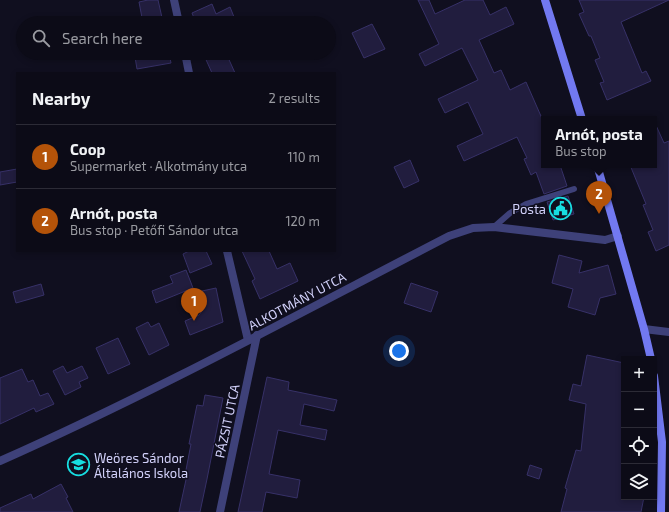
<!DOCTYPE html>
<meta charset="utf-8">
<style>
:root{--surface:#0c0b17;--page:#1a1924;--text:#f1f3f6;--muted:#9a9ba1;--line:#2c2b36;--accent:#b45309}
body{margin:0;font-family:"Exo 2",sans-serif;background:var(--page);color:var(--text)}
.controls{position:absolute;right:12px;bottom:12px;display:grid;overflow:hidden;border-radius:0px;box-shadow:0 2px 6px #0003}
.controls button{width:36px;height:36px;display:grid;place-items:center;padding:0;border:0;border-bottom:1px solid var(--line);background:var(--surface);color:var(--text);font:20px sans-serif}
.you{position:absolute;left:399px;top:351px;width:14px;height:14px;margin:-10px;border:3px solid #fff;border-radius:50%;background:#1a73e8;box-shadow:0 0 0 6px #1a73e833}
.badge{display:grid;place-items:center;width:26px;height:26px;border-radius:50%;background:var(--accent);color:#fff;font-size:13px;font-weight:700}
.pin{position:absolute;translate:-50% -33px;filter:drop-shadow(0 1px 2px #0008)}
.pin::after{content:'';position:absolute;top:21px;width:14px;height:12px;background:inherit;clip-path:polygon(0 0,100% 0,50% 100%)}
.popup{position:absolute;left:541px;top:116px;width:116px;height:52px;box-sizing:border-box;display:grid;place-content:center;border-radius:0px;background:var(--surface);filter:drop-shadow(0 1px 3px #0005);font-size:13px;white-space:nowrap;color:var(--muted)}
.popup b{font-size:15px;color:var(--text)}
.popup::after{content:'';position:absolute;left:50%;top:100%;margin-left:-8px;border:8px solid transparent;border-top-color:var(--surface)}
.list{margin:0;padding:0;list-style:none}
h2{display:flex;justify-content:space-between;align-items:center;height:52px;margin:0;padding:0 16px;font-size:17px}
h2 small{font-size:13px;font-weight:400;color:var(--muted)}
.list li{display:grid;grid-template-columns:26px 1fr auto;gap:12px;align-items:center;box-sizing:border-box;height:64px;padding:0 16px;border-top:1px solid var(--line)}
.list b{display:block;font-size:15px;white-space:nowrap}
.list p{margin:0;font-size:13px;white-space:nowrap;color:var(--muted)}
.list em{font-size:13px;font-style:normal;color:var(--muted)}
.icon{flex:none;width:22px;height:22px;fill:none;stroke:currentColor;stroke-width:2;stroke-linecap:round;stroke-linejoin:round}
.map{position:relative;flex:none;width:669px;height:512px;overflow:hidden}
.search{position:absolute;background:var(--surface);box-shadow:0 2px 6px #0003;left:16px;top:16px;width:320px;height:44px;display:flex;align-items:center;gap:10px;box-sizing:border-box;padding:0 14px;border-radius:22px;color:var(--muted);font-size:15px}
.panel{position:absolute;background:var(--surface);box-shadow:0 2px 6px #0003;left:16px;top:72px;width:320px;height:180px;border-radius:0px}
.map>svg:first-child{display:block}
.building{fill:#211d3e;stroke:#373168}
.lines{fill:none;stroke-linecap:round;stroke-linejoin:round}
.lane{stroke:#3e4179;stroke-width:6}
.street{stroke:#3e4179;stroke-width:8}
.secondary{stroke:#7279f1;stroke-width:8}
.labels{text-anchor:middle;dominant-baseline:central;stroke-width:3;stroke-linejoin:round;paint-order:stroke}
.poi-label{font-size:13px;fill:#d2d1fa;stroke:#100f1f;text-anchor:end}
.street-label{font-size:13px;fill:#d2d1fa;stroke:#100f1f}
</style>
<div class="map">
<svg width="669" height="512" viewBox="0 0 669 512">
<rect width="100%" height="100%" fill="#100f1f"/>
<g class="building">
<path d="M148 0H158L163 22 143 23 139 2Z"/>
<path d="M418 0H429L435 14 465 0H483L490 15 506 7 514 24 479 40 494 73 501 70 510 90 526 82 544 123V165H560L567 186 544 194 536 172 531 175 524 159 527 158 517 137 464 161 457 146 483 134 468 102 445 113 438 99 478 80 462 48 425 66 419 54 439 44Z"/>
<path d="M579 0H669L621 22 642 73 646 71 651 81 607 100 600 83 604 82 595 60 600 58 591 36H589L579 14 584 12Z"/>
<path d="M212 4 216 14 230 7 234 17 221 23H196L192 13Z"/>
<path d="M372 24 385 49 364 58 352 33Z"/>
<path d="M154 53H169L171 63 137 69 135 57Z"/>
<path d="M203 53H226L235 73H212Z"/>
<path d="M654 121 664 143 669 141V245L656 251 648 232 653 230 643 205 646 204 630 165H654Z"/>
<path d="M410 160 419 181 404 188 394 167Z"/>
<path d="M17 169V182L0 185V172Z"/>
<path d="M568 196 574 214 553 220 547 202Z"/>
<path d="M189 251H206L212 264 190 273 183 254Z"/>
<path d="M242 251H269L277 269 290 263 298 281 260 299 252 281 255 279Z"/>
<path d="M559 255 582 261 579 273 608 265 616 294 600 298 595 315 568 307 573 289 552 283Z"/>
<path d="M186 270 193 288 156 303 152 291 173 283 170 276Z"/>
<path d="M411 283 438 292 431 312 404 303Z"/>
<path d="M41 284 44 295 16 303 13 292Z"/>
<path d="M216 288 223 322 190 335 185 321 199 315 204 308 202 291Z"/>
<path d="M148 322 151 327 159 323 169 345 149 355 136 328Z"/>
<path d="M118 338 130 364 108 374 96 348Z"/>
<path d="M587 355 624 363V497H644L641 512H561L567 489 565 488 576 450 581 451 586 404 569 400 573 384 581 386Z"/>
<path d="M63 366 67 373 82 366 88 378 79 382 81 387 65 395 53 371Z"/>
<path d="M22 369 28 382 33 380 40 396 48 393 54 404 36 412 34 408 0 424V378Z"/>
<path d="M267 377 289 382 288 390 337 400 334 411 304 404 300 425 327 430 325 440 278 430 269 474 300 480 297 498 266 492 262 512H238Z"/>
<path d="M205 395 223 398 207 479 200 512H179L187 475H185L191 444H189L197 405 203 406Z"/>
<path d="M530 465 542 469 539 479 527 475Z"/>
<path d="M61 484 68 497 66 498 73 512H0V508L31 494 33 499Z"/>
</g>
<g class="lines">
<path class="lane" d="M494 227 510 213 526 204 574 189"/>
<g class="street">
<path d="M174 0 179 23"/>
<path d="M185 53 189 73"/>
<path d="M227 251 248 340"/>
<path d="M644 329 669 332"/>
<path d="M0 461C153 393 300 313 449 236L473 228 494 227 605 240 618 236"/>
<path d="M220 512 257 335"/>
</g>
<g class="secondary">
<path d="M545 0 582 119"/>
<path d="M597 165 644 329 651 359"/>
<path d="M654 376 662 442 661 512"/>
</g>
</g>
<defs>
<symbol id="civic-ring" viewBox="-11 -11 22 22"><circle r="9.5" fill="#100f1f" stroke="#17dee1" stroke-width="1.5"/><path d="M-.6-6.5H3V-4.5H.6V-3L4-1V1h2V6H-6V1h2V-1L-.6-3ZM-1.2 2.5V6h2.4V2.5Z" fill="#17dee1"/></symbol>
<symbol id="school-ring" viewBox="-11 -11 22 22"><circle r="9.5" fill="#100f1f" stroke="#17dee1" stroke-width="1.5"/><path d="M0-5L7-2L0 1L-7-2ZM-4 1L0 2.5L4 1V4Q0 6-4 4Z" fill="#17dee1"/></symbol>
</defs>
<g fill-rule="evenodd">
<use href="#civic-ring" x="548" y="196" width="25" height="25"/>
<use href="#school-ring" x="66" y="452" width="25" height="25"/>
</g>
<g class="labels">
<g class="poi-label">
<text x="546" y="209">Posta</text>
<text x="94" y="458" text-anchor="start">Weöres Sándor<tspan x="94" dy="15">Általános Iskola</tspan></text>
</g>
<g class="street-label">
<text transform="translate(297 301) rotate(-28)">ALKOTMÁNY UTCA</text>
<text transform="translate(227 421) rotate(-78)">PÁZSIT UTCA</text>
</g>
</g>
</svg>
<div class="controls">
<button>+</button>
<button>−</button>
<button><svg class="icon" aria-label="locate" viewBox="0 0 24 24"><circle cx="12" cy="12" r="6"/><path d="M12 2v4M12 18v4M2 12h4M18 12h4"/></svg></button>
<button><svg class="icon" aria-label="layers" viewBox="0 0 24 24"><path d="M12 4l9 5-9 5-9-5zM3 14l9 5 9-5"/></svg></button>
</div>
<div class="you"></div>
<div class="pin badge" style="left:194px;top:321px">1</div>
<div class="pin badge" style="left:599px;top:214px">2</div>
<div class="popup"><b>Arnót, posta</b>Bus stop</div>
<div class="search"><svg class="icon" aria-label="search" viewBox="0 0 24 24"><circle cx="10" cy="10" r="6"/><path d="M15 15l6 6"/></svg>Search here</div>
<section class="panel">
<h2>Nearby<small>2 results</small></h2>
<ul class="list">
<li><span class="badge">1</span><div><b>Coop</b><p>Supermarket · Alkotmány utca</p></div><em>110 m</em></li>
<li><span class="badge">2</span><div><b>Arnót, posta</b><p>Bus stop · Petőfi Sándor utca</p></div><em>120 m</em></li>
</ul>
</section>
</div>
